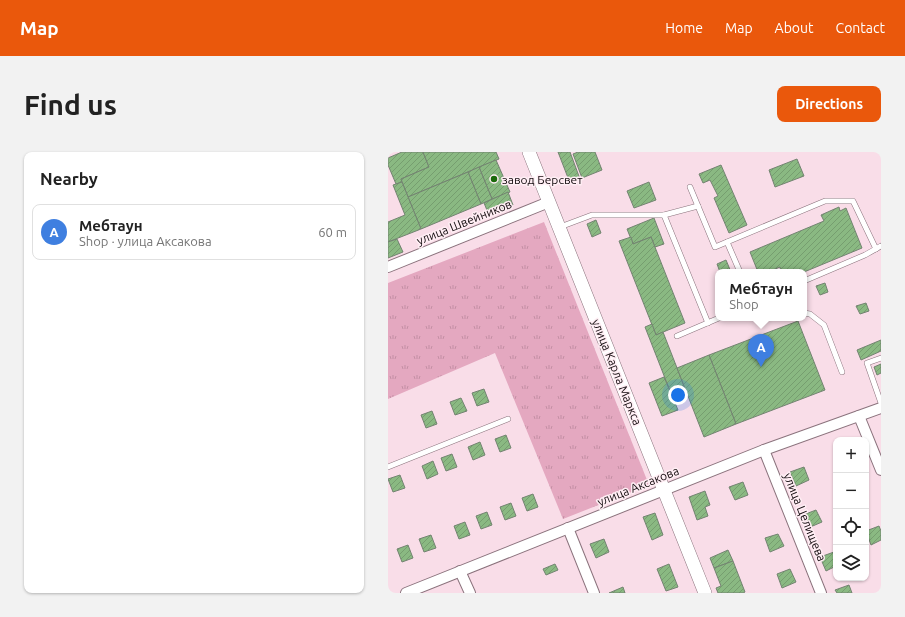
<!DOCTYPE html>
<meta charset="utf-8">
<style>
:root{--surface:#fff;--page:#f2f2f2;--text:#222;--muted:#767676;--line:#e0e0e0;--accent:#ea580c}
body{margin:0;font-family:Ubuntu,sans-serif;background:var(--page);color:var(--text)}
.controls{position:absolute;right:12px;bottom:12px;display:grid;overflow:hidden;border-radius:8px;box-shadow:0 1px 3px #0004}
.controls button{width:36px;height:36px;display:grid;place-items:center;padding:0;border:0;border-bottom:1px solid var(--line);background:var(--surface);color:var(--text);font:20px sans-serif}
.you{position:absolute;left:290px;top:243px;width:14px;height:14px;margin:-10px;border:3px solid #fff;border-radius:50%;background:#1a73e8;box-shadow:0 0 0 6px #1a73e833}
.badge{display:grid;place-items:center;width:26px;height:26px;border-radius:50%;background:var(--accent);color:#fff;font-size:13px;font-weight:700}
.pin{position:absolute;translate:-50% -33px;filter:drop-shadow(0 1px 2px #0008)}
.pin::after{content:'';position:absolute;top:21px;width:14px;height:12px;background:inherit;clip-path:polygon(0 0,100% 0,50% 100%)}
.popup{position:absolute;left:327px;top:117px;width:92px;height:52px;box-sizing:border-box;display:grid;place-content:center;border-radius:8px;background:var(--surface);filter:drop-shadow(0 1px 3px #0005);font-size:13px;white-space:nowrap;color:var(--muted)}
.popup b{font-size:15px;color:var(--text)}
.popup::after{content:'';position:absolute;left:50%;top:100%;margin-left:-8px;border:8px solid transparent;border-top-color:var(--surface)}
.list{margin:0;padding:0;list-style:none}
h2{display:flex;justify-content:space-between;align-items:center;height:52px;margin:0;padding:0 16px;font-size:17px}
h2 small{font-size:13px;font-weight:400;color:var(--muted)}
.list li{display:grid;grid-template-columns:26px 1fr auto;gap:12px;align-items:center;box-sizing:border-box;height:56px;margin:0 8px 8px;padding:0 8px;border:1px solid var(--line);border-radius:8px}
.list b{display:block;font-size:15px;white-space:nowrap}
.list p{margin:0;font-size:13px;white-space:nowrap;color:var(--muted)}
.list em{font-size:13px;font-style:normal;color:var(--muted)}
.icon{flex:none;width:22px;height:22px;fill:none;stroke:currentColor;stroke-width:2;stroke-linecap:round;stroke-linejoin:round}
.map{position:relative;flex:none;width:493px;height:441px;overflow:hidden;border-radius:8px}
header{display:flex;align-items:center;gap:24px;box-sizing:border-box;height:56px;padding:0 20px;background:var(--accent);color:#fff}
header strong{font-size:19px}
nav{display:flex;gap:22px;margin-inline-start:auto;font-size:14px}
.intro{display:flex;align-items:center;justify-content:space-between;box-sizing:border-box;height:96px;padding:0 24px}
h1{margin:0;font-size:28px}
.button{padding:10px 18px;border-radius:8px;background:var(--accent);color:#fff;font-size:14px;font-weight:700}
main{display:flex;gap:24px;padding:0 24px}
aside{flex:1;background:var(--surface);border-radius:8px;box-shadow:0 1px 3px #0004}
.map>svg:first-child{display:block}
.park{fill:url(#park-tufts)}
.building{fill:url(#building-hatch);stroke:#738371}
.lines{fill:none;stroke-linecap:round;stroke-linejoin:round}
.service-casing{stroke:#8b737d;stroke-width:6}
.minor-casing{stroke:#8b737d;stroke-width:12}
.secondary-casing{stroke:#8b737d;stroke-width:14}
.service{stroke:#fff;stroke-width:5}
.minor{stroke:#fff;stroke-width:10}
.secondary{stroke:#fff;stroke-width:13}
.poi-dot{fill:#1a690a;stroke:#ffeef4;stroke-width:1.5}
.labels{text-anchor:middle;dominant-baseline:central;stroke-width:3;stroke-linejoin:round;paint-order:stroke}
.poi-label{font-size:12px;fill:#120a0d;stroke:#ffeef4;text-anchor:start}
.street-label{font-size:12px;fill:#120a0d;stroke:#ffeef4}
</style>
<header>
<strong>Map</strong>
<nav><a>Home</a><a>Map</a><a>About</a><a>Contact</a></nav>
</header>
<div class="intro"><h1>Find us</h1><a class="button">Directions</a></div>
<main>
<aside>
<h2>Nearby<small></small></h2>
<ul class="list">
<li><span class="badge" style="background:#3f7fe0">A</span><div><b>Мебтаун</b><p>Shop · улица Аксакова</p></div><em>60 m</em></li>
</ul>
</aside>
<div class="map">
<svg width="493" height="441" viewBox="0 0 493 441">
<defs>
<pattern id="park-tufts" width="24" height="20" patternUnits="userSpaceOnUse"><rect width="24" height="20" fill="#e4a8c0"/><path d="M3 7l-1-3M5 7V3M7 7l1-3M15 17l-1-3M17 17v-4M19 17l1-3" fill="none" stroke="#c38fa4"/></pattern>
<pattern id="building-hatch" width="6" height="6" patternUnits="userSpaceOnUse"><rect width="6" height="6" fill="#8ab982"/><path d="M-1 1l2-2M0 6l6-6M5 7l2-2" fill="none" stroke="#769e6f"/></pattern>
</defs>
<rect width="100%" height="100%" fill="#f9dde8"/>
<path class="park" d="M156 70 261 333 175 367 107 201 0 247V131Z"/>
<g class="building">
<path d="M14 0H35L41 15 13 27 14 30 8 32 0 13V6Z"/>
<path d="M35 0H108L111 7 20 45 13 27 41 15Z"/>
<path d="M170 0H182L192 27 182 31Z"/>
<path d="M190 0H207L214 18 194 26 185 2Z"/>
<path d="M409 7 416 24 387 35 381 18Z"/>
<path d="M108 8 122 40 104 47 91 15Z"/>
<path d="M333 13 359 73 341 81 326 46 330 44 322 28 315 31 311 22Z"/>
<path d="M91 15 104 47 93 52 80 20Z"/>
<path d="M80 20 93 52 33 77 20 45Z"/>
<path d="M14 30 33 77 0 90V70L17 63 5 33Z"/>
<path d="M261 30 268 48 246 56 239 39Z"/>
<path d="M120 40 125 53 101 63 96 51Z"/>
<path d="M451 55 452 59 458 56 474 96 416 120H393L392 115 380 120H370L362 100 436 69 433 63Z"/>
<path d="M266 66 276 92 267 95 263 85 245 92 239 77Z"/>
<path d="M208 68 213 81 204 85 199 72Z"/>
<path d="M243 85 245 92 263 85 297 171 268 183 231 89Z"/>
<path d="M9 87 15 100 0 106V90Z"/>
<path d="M338 108 343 120H332L329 112Z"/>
<path d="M437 131 440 140 432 143 428 134Z"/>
<path d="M478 151 481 159 472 162 468 154Z"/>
<path d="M410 169 437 238 348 272 321 203Z"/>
<path d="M264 172 268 183 275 180 298 239 284 244 257 175Z"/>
<path d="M493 188V199L473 208 469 198Z"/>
<path d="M321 203 348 272 316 285 289 216Z"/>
<path d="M493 212V221L489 223 486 215Z"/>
<path d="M276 225 290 258 274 264 261 231Z"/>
<path d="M96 237 101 250 89 254 84 241Z"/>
<path d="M73 246 79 259 67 263 62 250Z"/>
<path d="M44 259 49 272 38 276 33 263Z"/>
<path d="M118 283 123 296 112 300 107 287Z"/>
<path d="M92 290 97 303 85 308 80 295Z"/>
<path d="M64 302 69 315 58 319 53 306Z"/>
<path d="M45 309 50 322 39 327 34 314Z"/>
<path d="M416 315 421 328 408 334 402 320Z"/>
<path d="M12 323 17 336 5 340 0 327Z"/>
<path d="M355 330 360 343 347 348 341 335Z"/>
<path d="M317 339 322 353 317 355 320 364 309 368 301 345Z"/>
<path d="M145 342 150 355 139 359 134 346Z"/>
<path d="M123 351 128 364 117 368 112 355Z"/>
<path d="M428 358 434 370 420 376 415 363Z"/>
<path d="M99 360 104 373 93 377 88 364Z"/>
<path d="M267 361 275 383 264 388 255 365Z"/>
<path d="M77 370 82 383 71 387 66 374Z"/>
<path d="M491 374 493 379V388L483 393 478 379Z"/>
<path d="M390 382 396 394 382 400 377 386Z"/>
<path d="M43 383 48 396 36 400 31 387Z"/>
<path d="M216 387 221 400 208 406 202 392Z"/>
<path d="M20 393 25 406 14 410 9 397Z"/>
<path d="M340 398 345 409 326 416 322 406Z"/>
<path d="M446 400 448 405V414L438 419 432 405Z"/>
<path d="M345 409 357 440 355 441H330L328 436 333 434 326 416Z"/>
<path d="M167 412 170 418 158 423 155 417Z"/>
<path d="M281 412 290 435 278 439 269 417Z"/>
<path d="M402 417 408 430 394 436 389 422Z"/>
<path d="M461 433 464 441H449L447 438Z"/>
<path d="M235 435 237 441H221Z"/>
</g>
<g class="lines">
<defs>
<g id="service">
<path d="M302 35 327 95 437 49H465L488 97"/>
<path d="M276 63 310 54"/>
<path d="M172 75 204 63H276L320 171"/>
<path d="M339 90 352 120"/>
<path d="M416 129 477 103 493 94"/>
<path d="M416 161 422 162 436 173 454 220"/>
<path d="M289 184 331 166"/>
<path d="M493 206 479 211 493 251"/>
<path d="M0 315 120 267"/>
</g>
<g id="minor">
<path d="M0 115 161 50"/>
<path d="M471 264 493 318"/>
<path d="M376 298 433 441"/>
<path d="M180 376 206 441"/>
<path d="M72 419 82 441"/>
<path d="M18 441 376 298 493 256"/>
</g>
<path id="secondary" d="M141 0 317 441"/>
</defs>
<use href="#service" class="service-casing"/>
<use href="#minor" class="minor-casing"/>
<use href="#secondary" class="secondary-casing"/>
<use href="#service" class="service"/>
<use href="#minor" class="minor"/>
<use href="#secondary" class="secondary"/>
</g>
<circle class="poi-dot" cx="106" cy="27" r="4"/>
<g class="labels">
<g class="poi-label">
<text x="114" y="27">завод Берсвет</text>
</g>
<g class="street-label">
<text transform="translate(76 70) rotate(-22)">улица Швейников</text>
<text transform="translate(229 220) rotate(68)">улица Карла Маркса</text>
<text transform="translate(250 334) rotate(-22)">улица Аксакова</text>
<text transform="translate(417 365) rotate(68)">улица Целищева</text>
</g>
</g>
</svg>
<div class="controls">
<button>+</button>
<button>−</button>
<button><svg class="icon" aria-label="locate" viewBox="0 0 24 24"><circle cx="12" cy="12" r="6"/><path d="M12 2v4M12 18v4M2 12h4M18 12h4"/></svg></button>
<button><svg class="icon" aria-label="layers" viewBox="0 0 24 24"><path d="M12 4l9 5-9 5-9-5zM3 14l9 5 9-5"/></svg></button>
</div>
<div class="you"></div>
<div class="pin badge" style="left:373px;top:215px;background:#3f7fe0">A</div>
<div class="popup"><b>Мебтаун</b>Shop</div>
</div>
</main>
